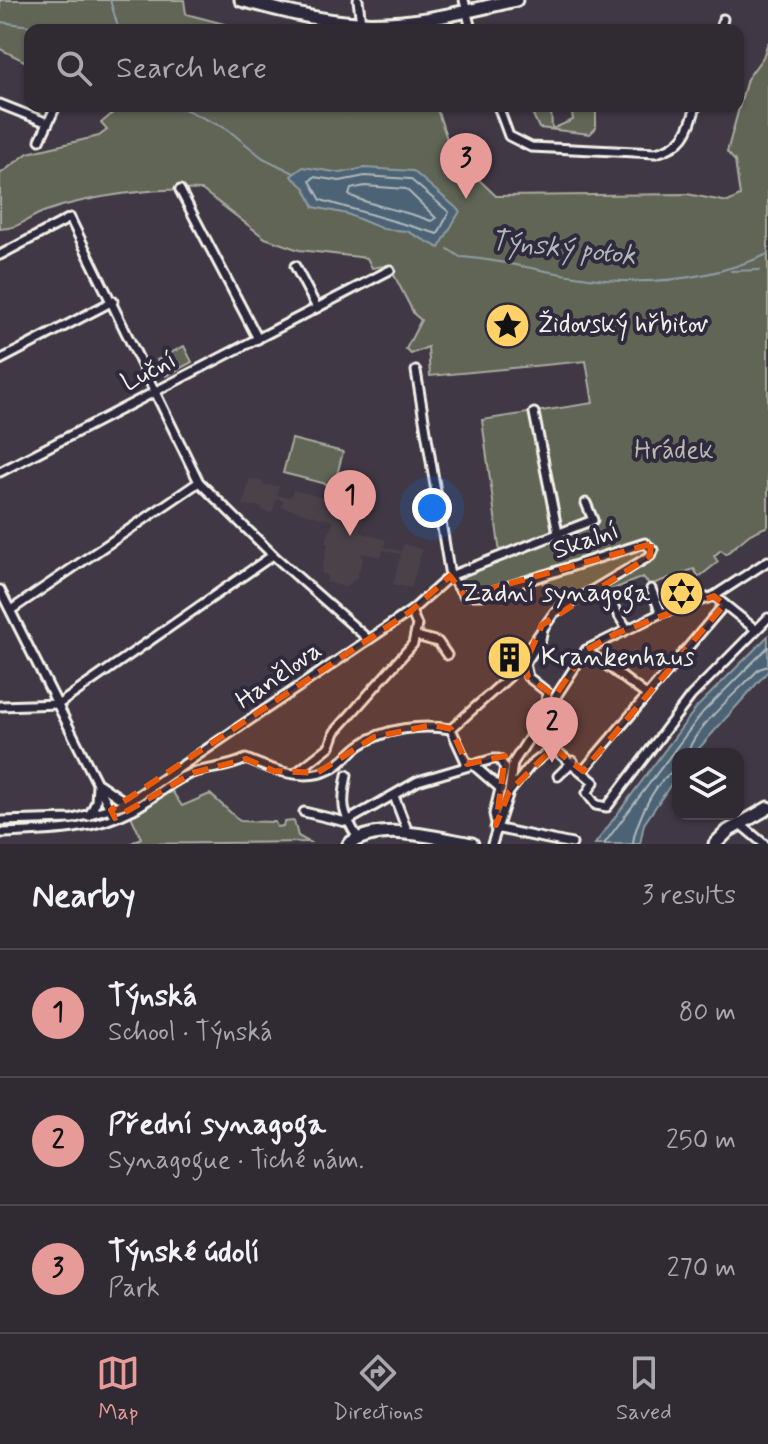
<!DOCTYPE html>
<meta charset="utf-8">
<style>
:root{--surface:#302a33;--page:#38323b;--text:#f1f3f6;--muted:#a8a7ac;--line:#4b464e;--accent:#e69b98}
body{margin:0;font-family:Mynerve,sans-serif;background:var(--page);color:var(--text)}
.controls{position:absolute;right:24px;bottom:24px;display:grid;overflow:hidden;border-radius:16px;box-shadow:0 2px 6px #0004}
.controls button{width:72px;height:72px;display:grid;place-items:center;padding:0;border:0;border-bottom:2px solid var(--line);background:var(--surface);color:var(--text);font:40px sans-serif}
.you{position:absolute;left:432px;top:508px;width:28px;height:28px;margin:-20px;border:6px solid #fff;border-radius:50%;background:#1a73e8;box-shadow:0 0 0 12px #1a73e833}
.badge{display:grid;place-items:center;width:52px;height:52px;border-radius:50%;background:var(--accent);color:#111;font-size:26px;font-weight:700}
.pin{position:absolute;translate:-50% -66px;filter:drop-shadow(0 2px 4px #0008)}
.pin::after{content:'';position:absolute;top:42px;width:28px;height:24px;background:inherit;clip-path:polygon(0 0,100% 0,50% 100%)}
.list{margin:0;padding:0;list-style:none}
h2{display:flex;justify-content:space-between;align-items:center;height:104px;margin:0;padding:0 32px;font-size:34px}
h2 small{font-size:26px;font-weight:400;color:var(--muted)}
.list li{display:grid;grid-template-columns:52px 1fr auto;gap:24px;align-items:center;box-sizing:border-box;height:128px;padding:0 32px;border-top:2px solid var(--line)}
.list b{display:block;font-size:30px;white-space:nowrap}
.list p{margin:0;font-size:26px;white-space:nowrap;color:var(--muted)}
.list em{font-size:26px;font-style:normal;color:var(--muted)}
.icon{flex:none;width:44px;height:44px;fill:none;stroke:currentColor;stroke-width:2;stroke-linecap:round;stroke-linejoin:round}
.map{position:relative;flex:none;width:768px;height:844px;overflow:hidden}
.search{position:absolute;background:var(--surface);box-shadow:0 2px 6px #0004;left:24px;right:24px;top:24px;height:88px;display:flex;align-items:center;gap:20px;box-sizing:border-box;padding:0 28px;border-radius:16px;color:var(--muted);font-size:30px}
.sheet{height:488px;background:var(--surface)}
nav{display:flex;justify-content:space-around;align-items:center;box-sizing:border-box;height:112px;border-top:2px solid var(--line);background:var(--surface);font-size:22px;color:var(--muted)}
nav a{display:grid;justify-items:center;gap:4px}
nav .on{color:var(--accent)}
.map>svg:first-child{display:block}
.built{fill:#4c4249}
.green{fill:#616557;stroke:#aaaba0;stroke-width:2}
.water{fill:#4b6474;stroke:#8f9ca2;stroke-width:2}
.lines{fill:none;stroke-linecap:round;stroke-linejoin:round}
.shore{stroke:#b0b9ba;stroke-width:2}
.stream{stroke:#8f9ca2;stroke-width:2}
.street-casing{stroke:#f4f1e8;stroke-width:13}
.secondary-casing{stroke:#f4f1e8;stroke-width:17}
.street{stroke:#2f2a3d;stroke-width:7}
.secondary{stroke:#2f2a3d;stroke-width:11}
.marked{fill:#e8590c;fill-opacity:0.2;stroke:#e8590c;stroke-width:6;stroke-dasharray:16 10;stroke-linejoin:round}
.labels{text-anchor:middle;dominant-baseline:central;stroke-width:8;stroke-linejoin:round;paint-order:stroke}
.poi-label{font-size:26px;fill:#f4f1e8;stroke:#2f2a3d;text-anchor:start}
.street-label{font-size:26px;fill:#f4f1e8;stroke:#2f2a3d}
.park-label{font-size:26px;fill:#b9b9ae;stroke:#2f2a3d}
.water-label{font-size:28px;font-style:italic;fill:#b0b9ba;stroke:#2f2a3d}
</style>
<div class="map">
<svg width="768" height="844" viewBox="0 0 768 844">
<rect width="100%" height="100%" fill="#403844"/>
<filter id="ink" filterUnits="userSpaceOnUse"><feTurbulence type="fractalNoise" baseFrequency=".0125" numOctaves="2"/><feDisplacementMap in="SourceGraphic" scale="16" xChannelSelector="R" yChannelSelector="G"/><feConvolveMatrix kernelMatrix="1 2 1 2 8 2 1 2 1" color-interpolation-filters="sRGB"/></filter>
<g filter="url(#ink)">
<path class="built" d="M250 478 263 482V485L279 486 277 495 284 497H291L293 490 346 504V509L364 514 360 532 386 540 384 547 401 551 404 544 422 550 411 588 393 584 401 554 383 550 381 557 361 553 363 559 356 579 345 587 326 582 328 575 321 573 328 544 325 543 334 521 282 507 283 501 277 498 272 513 262 510V507L243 505Z"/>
<g class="green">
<path d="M0 0H184L186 14 247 30H30V64L0 49Z"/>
<path d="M768 42V526L750 534 726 554 721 550 714 556 718 562 699 577 694 569 650 585 643 577 577 604 655 559 659 552 654 543 647 541 483 592H467L460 586 462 577 501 561 482 420 593 403 586 361 430 376 428 347 411 354 406 349 421 320 414 314 389 265 372 268 367 258 299 250 265 238 202 190C157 187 89 196 46 211 28 217 19 229 0 229V174L28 153 99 136 107 130 101 123 121 106H349L350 112 380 106H436L452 154 496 196 687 194 728 202 740 196 735 161 727 152 747 79 763 57Z"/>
<path d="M529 106H559L551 108 552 129 573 120 571 106H596V128L590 134 539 128Z"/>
<path d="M184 346 192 362 166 376 157 360Z"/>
<path d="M292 439 343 452 334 486 283 473Z"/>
<path d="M647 546 650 552 646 556 557 607 542 582Z"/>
<path d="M172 791 182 806 210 794 240 821 275 822 277 827 283 826 284 822 294 821 298 836 309 842 130 844 141 838 131 816Z"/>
</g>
<g class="water">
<path d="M303 167 341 173 364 168 413 171 460 211 439 248 407 231 383 229 347 214 314 207 305 188 291 176Z"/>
<path d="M768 636V671L694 754H678V774L644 824 640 844H595L697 707Z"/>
</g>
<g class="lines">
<g class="shore">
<path d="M365 176 410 179 449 212 438 234 321 200 310 181 314 177 340 181Z"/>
<path d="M365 186 406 189 436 218 431 221C404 210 376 208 349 195L351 189Z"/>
<path d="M688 754C691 730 742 688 759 669L768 666"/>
<path d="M604 844 703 712 768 647"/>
<path d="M633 844C634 825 658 773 678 770"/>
</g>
<g class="stream">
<path d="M110 0 119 30"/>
<path d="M0 22 61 30"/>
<path d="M178 106 227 129 263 158 294 173"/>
<path d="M448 249 460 257C499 259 537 271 575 276 642 287 707 281 768 254"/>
<path d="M731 271 760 270"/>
</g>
<defs>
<g id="street">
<path d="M358 0 361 23"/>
<path d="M464 0 471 30"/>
<path d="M720 30 723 19"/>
<path d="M0 104 48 123"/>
<path d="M498 106 509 136 531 147 656 153C683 146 689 132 696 106"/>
<path d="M40 140 56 106"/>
<path d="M180 190 258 339"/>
<path d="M0 255 70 218 199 482 273 555 368 639"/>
<path d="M295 266 317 308"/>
<path d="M0 360 113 301"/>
<path d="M416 371 450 576"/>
<path d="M534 413 558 533"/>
<path d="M0 472 390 270"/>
<path d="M450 576 464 595H482L645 543 653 550 650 556 554 613 509 677 451 729"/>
<path d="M651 589 661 613"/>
<path d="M0 590 112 813"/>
<path d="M607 596 627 629"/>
<path d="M714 596 755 629"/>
<path d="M11 610 199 482"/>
<path d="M543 628 541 639 525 664 528 677 547 692 546 707"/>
<path d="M416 636 438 642 447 655"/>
<path d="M586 650 645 694"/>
<path d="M0 706 59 704 273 555"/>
<path d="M451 729 467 764"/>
<path d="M471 763 501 789"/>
<path d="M583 771 724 605"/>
<path d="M297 772 330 746 335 732 413 644 417 625 411 611"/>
<path d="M347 775C341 805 342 813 358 838"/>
<path d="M558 776 573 761"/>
<path d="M99 784 127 803"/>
<path d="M510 791 530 766 553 748 594 782 587 793 596 805 607 807 691 696 768 618"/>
<path d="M394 796 409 835"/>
<path d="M304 812 346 822 418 781 493 759H499L505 768 494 814 496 823"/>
<path d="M89 816 96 802 97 785"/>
<path d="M0 821 73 819 127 803 411 611 450 576 593 520 586 503"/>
<path d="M740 824 764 844"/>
<path d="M495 828 572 844"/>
<path d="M0 833C48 831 90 832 134 809 153 799 171 780 192 773 212 767 224 769 246 759 270 769 305 783 331 769 342 764 350 752 360 745 385 728 422 724 451 729"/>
<path d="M492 844 509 792 513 763 586 650 661 613 714 596 768 561"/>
</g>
<g id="secondary">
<path d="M241 0C279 10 317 21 357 23 411 26 464 12 516 0"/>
<path d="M349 844C382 821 436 838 472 844"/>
<path d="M715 844 728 831 768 808"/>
</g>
</defs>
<use href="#street" class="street-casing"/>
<use href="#secondary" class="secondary-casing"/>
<use href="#street" class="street"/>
<use href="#secondary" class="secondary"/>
</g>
</g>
<path class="marked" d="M651 544 650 556 542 625 525 664 528 677 555 696 586 650 615 634 714 596 724 605 583 771 553 748 509 792 496 825 505 756 467 764 451 729 433 725 374 737 317 773 274 771 246 759 193 773 115 818 111 810 411 611 450 576 465 596Z"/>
<defs>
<symbol id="sight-disc" viewBox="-11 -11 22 22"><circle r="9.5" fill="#ffd166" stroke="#2f2a3d"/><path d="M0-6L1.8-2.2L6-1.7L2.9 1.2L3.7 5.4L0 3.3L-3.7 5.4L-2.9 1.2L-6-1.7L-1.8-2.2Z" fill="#111"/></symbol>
<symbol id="synagogue-disc" viewBox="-11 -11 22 22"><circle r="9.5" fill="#ffd166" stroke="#2f2a3d"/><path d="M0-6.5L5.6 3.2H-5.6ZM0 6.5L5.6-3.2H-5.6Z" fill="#111"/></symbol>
<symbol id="building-disc" viewBox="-11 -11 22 22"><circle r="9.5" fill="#ffd166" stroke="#2f2a3d"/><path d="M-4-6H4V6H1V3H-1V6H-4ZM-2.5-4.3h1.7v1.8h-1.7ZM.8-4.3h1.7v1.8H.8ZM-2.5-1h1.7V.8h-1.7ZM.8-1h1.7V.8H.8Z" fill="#111"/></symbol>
</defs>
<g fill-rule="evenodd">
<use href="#sight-disc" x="482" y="300" width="51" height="51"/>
<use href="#synagogue-disc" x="656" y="568" width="51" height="51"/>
<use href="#building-disc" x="484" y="632" width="51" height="51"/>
</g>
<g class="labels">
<g class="poi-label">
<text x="538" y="325">Židovský hřbitov</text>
<text x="650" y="594" text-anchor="end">Zadní synagoga</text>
<text x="541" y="658">Krankenhaus</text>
</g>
<g class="street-label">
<text transform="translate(149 372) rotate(-27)">Luční</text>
<text transform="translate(586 541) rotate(-19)">Skalní</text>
<text transform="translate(279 676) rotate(-35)">Hanělova</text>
</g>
<g class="park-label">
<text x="674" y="451">Hrádek</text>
</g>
<g class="water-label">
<text transform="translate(563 249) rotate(6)">Týnský potok</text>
</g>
</g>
</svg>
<div class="controls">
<button><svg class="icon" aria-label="layers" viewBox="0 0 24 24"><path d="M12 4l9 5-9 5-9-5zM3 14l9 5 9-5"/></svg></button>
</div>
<div class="you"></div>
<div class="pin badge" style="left:350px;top:536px">1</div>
<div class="pin badge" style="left:552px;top:763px">2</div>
<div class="pin badge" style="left:466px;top:199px">3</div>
<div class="search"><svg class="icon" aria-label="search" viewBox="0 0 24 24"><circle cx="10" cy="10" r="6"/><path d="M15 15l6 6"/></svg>Search here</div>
</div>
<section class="sheet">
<h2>Nearby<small>3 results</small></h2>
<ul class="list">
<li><span class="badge">1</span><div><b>Týnská</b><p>School · Týnská</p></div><em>80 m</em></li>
<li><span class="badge">2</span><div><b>Přední synagoga</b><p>Synagogue · Tiché nám.</p></div><em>250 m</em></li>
<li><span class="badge">3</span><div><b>Týnské údolí</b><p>Park</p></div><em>270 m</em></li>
</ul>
</section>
<nav>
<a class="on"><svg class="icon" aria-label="map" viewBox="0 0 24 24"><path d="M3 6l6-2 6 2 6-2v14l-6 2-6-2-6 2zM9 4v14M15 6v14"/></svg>Map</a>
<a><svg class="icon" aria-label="directions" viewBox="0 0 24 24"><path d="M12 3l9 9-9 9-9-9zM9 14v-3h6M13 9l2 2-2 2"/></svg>Directions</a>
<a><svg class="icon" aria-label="saved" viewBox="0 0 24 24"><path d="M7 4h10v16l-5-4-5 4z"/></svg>Saved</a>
</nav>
